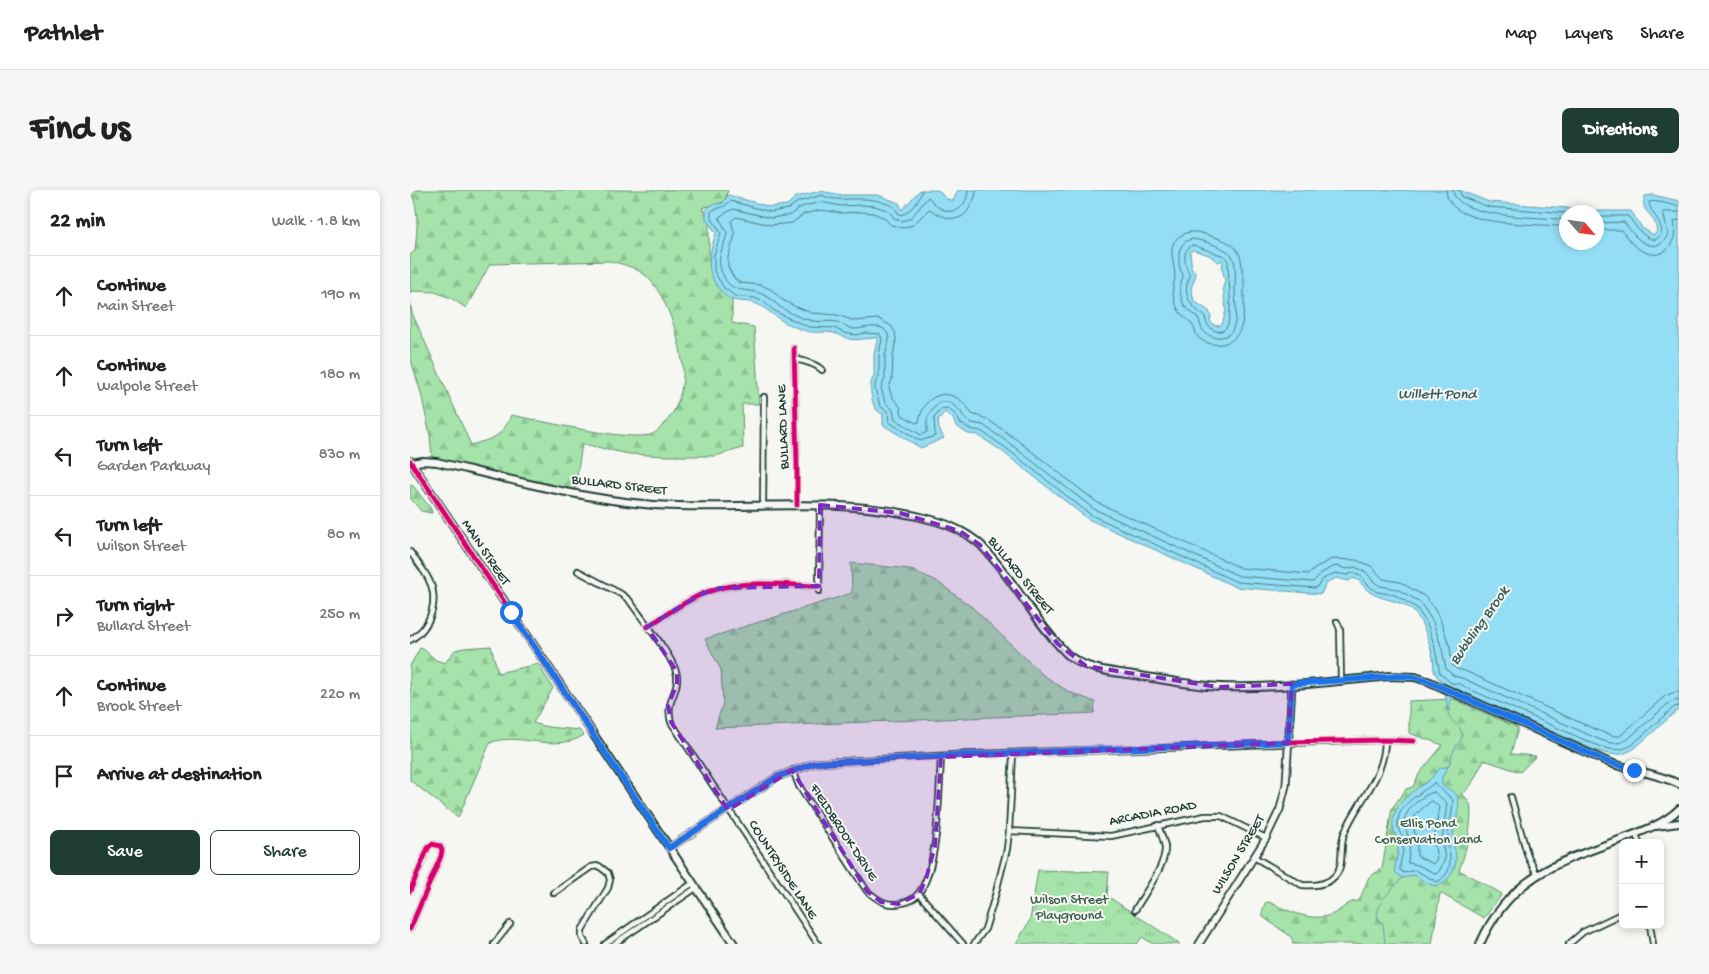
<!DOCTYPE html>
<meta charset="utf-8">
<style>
:root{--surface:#fff;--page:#f6f6f6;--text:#222;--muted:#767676;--line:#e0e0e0;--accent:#1f3d34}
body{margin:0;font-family:"Gochi Hand",sans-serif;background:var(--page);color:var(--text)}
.controls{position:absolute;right:15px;bottom:15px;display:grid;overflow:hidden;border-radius:8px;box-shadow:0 2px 8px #0003}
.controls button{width:45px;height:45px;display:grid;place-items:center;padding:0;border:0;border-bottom:1px solid var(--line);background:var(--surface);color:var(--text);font:25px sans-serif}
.compass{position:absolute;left:1149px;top:15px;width:45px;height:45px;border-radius:50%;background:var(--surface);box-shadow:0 2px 8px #0003;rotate:118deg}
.stop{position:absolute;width:15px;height:15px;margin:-11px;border:4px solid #1a73e8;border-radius:50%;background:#fff}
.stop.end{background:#1a73e8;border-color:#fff;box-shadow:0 1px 5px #0008}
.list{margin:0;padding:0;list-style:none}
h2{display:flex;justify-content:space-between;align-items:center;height:65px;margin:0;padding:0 20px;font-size:21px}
h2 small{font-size:16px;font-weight:400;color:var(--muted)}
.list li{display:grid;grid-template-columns:32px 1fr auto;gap:15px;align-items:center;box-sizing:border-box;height:80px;padding:0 20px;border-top:1px solid var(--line)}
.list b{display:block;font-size:19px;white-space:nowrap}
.list p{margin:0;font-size:16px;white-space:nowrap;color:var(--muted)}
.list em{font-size:16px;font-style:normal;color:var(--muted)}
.actions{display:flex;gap:10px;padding:15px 20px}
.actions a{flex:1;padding:11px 0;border:1px solid var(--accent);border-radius:8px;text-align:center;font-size:18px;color:var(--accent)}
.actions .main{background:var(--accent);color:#fff}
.icon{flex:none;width:28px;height:28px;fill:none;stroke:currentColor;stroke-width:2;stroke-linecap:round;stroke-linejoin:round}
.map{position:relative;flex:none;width:1269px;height:754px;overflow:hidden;border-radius:8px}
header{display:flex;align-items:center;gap:30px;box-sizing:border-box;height:70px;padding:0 25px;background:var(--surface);border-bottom:1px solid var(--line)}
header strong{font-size:24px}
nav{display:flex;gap:28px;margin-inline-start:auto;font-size:18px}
.intro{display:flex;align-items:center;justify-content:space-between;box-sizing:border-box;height:120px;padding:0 30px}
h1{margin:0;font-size:35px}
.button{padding:12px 22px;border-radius:8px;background:var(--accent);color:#fff;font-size:18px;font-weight:700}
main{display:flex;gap:30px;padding:0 30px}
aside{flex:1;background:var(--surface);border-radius:8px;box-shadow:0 2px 8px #0003}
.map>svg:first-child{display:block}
.forest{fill:url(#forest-firs);stroke:#62906f}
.park{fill:url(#park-tufts);stroke:#62906f}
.water{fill:#93ddf5;stroke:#659da8;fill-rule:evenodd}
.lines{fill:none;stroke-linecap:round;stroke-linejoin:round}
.shore{stroke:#4d7d81;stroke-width:1}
.stream{stroke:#659da8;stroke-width:1}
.minor-casing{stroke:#1f3d34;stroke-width:8}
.tertiary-casing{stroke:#1f3d34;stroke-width:9}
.secondary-casing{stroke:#1f3d34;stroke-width:10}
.minor{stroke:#f6f6f2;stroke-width:4.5}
.tertiary{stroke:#f6f6f2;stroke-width:5.5}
.secondary{stroke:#f6f6f2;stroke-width:6}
.cycleway-casing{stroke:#f6f6f2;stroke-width:8}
.cycleway{stroke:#d6006c;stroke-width:5}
.route{stroke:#1a73e8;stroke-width:6}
.marked{fill:#7b2cbf;fill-opacity:0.2;stroke:#7b2cbf;stroke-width:4;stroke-dasharray:10 6;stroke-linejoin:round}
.labels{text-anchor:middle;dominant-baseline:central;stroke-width:4;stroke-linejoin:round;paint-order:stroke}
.street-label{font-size:14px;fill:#1f3d34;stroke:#f6f6f2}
.park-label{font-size:14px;fill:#3a5e4c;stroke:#f6f6f2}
.water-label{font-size:15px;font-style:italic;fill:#365d5b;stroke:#f6f6f2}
</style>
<header>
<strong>Pathlet</strong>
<nav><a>Map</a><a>Layers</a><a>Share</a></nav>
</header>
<div class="intro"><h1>Find us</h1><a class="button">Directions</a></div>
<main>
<aside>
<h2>22 min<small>Walk · 1.8 km</small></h2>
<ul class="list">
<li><svg class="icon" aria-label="ahead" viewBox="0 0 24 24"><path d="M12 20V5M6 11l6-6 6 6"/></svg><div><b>Continue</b><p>Main Street</p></div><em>190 m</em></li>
<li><svg class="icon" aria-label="ahead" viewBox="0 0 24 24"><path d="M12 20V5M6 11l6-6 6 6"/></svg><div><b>Continue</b><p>Walpole Street</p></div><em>180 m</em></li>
<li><svg class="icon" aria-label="left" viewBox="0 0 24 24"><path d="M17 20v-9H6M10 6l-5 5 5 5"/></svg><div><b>Turn left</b><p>Garden Parkway</p></div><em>830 m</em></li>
<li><svg class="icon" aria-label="left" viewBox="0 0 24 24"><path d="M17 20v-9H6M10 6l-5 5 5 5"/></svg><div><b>Turn left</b><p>Wilson Street</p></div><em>80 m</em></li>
<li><svg class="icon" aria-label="right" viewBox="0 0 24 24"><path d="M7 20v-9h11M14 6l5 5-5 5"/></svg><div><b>Turn right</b><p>Bullard Street</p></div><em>250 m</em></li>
<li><svg class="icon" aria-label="ahead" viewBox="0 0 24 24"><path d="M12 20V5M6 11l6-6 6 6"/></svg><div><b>Continue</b><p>Brook Street</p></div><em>220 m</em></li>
<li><svg class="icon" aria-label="arrive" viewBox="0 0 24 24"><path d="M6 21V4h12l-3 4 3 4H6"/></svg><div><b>Arrive at destination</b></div></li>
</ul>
<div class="actions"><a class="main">Save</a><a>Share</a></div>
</aside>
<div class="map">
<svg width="1269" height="754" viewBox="0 0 1269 754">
<defs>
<pattern id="forest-firs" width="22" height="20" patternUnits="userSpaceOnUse" patternTransform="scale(1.25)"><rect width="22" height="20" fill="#a5e3aa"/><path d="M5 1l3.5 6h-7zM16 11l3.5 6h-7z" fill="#8ec493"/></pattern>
<pattern id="park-tufts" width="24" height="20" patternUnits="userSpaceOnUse" patternTransform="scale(1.25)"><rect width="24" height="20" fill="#a5e3aa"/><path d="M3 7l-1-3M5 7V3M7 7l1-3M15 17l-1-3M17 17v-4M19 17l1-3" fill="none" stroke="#8ec493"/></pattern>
</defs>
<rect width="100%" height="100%" fill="#f6f6f2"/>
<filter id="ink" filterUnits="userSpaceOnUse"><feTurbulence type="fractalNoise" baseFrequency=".02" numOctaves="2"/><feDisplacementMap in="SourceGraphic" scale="10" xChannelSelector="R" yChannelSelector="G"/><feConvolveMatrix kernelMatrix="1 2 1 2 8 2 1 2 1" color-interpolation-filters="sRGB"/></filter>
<g filter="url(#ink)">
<g class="forest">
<path d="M0 0H318L314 12 292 18 299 30V69L322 108V133L344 137 349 214H332L333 258 305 266H259L219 264 172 254 165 300 22 268 20 245 11 203 0 167V109L2 123 61 255C83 248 92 248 101 225 128 230 222 253 243 244 247 242 251 237 254 234 266 222 271 206 273 189 275 162 257 102 235 85 225 77 212 74 200 71L80 74 56 118 41 108 25 102 1 101 0 104V65L5 61C7 38 10 21 0 0Z"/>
<path d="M0 294 4 297 21 319 22 323 11 321 0 308Z"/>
<path d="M441 373 499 379 525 390 563 418 633 485 659 502 685 512 684 523 305 538 313 513 311 480 295 449 442 403Z"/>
<path d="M81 456 88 483 128 474 143 498 123 533 138 537 169 540 174 545C146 564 107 541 80 553L48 628 0 590V476L10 458 13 459 26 470 35 473 45 460 54 458Z"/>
<path d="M1044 509 1108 538 1101 564 1126 566 1110 582 1074 570 1061 595 1053 604C1055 607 1058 611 1060 614 1064 627 1055 667 1049 680L1092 704 1074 728 1030 703 1022 754H882L883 751 880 746 853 727 852 723 855 713 859 712C879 721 903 734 925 723 934 718 939 710 949 711L959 687 972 679 982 618 996 599 1003 597 1009 584 1033 555 999 543V511Z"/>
</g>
<path class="park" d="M628 680 699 682 697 706 770 754H743L732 747 727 754H606L620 730Z"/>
<g class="water">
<path d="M510 0H528L535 8 543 11 548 0H1049L1079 12 1157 18 1167 21 1179 19 1188 21H1221L1232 38 1244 45 1247 41C1246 37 1245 32 1243 29 1237 20 1231 19 1235 6L1243 5 1269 11V519L1225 558C1210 568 1198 565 1182 559L1056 504 1048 499H1043C1039 506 1041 513 1038 520L1035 503 1036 494C1032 491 1027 488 1025 483 1023 479 1024 473 1023 468 1020 454 1014 433 1004 422 987 405 963 414 950 391L943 388 939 391 926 388 916 393 911 404 826 397 678 329 593 262 568 245 558 244 546 236 543 229 535 222 528 230 529 239 534 248 511 258 473 235V224C471 223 468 222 466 219 461 212 458 193 464 186V164L468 147C462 149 459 148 453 149 439 151 436 148 424 143 417 141 408 143 401 142 393 141 383 136 376 133 366 128 353 115 344 113 329 109 322 115 310 100 294 81 299 65 306 43L296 29V20L301 15 313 13 318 5 360 17 377 15 386 7 410 1 432 5H468L489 13 492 20ZM1156 22H1186V52H1156ZM783 60 799 65 808 72 812 70 813 73 812 78 815 91 813 97 816 120 812 135 806 136 802 134 800 130 801 126 799 121 784 111 781 98 786 85 781 77C782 72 780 67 780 62Z"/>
<path d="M1034 577H1038L1032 587V595C1036 599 1045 601 1047 606 1052 617 1044 634 1043 645 1042 653 1046 660 1046 668 1046 674 1043 681 1040 686 1028 704 1018 693 1004 685L992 688 986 683 985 679C985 671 989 663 988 655 988 649 984 643 983 637 981 615 1001 602 1017 592 1025 587 1024 579 1034 577Z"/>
</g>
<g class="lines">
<g class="shore">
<path d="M512 0C510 10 501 21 492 25L488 23 484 17C474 12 464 9 452 9 439 8 424 12 412 5L388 12 378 19 361 22 320 11C312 21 306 16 301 22V27L311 43 304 65V81L314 98 325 106 345 108 354 112 363 120 378 128 399 137 424 138 434 143 446 145 455 143 470 144 472 149 469 165V187L465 193V199L470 216 478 222 479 232 510 251 525 246 524 228 531 219 537 218 547 226 550 233 560 239 571 241 596 258 681 325 827 392 906 398 913 389 925 383 937 385 943 383 951 386 958 395 967 402 985 405 1007 418 1017 434 1024 454 1030 483 1041 493 1050 494 1059 499 1184 554C1197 559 1208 563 1222 555L1264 517 1269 516"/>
<path d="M558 0C557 16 546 27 530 18 525 16 522 10 518 7L501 28 492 31 484 28 479 21 465 16 452 15 431 16 411 12 391 17 380 25 361 28 323 19 309 27 317 43C315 55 306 67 311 80 320 107 335 96 354 105 360 107 363 112 369 116 378 122 389 128 400 130 408 133 418 130 427 132 433 134 437 138 444 139 454 139 464 134 474 139L478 144 479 150 475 166V188L471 198 475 212 483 220 485 229 511 245 517 242V229L520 223 529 212H540L551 222 555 229 562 233 573 235 599 253 684 319 829 386 903 392 910 384 922 377 928 376 936 379 945 377 956 382 963 391 970 396 987 399 1010 412 1023 432 1032 459 1036 479 1044 486 1052 488 1186 548C1197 553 1207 556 1218 549L1260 512 1269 510"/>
<path d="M566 0C566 6 564 10 561 15 551 37 534 28 519 19L503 35 492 38 481 35 473 27 463 23 452 22 432 23 411 20 394 24 382 33 361 35 326 27 321 31 325 45 318 67V77L324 88 330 93 351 95 362 100 371 109 384 116 402 123 427 125 445 131 469 129 481 136 485 142 486 150 483 166 482 189 479 198 482 207 490 216 492 225 506 233 509 232C514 199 546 195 562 224L577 229 603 247 688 313 831 378 899 384 907 377 922 369 946 370 961 376 973 389 990 392 1014 406 1020 412 1030 429 1040 457 1042 475 1047 479 1055 481 1189 541 1204 546H1210L1255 506 1262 503 1269 502"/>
<path d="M1036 0C1037 40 1129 32 1156 37"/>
<path d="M1043 0C1045 30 1134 26 1156 30"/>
<path d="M1049 0 1052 7 1079 17 1156 23"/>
<path d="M1186 26H1218C1226 36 1231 47 1245 50 1263 40 1239 24 1239 12 1246 10 1260 15 1269 16"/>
<path d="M1186 33 1214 32C1218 37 1221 42 1225 46 1236 57 1251 61 1258 44L1253 22H1269"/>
<path d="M1186 40H1211C1218 49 1225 59 1237 63 1258 70 1268 48 1264 31L1269 30"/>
<path d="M779 42C787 41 794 44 801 46 821 52 831 57 832 78 832 82 833 86 834 89 834 95 834 102 834 108 834 126 834 150 812 154 804 155 797 154 790 149 785 144 785 137 781 133 777 128 771 126 768 119 765 114 762 104 763 97 763 94 765 90 765 86 764 68 753 50 779 42Z"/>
<path d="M781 49C790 49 818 58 822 66 827 74 825 91 825 100 825 112 830 140 816 146 807 149 797 147 792 139 790 135 790 131 788 128 776 116 773 120 770 100 769 95 773 90 773 85 773 83 770 81 770 78 768 66 767 54 781 49Z"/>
<path d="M783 55 814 66 818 71C818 92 823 114 818 134 814 147 796 142 795 126 780 117 771 103 780 86 775 76 770 60 783 55Z"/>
<path d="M1024 593C1026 594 1042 609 1043 610 1043 622 1039 634 1038 645 1037 662 1048 680 1027 692L1005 680 994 683 990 680C989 671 995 662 993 652 993 647 989 642 988 637 985 614 1010 605 1024 593Z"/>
<path d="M1024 602 1037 613 1032 651 1035 669 1030 680 1026 684 1008 675 998 673C998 666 1000 659 1000 653 999 646 995 640 994 633 994 620 1012 605 1024 602Z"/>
<path d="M1022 611 1029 617 1024 651 1027 669 1023 674 1007 666V650L1002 633 1006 624Z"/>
</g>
<g class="stream">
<path d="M1037 578C1041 573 1041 566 1044 560 1046 556 1049 553 1051 550 1057 536 1036 532 1038 520"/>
<path d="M975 754 973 734 968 729 967 723 972 710 992 688"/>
</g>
<defs>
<g id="minor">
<path d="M384 158 387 274V315"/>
<path d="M384 168C393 172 404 172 412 180"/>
<path d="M353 315 354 207"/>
<path d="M0 362C6 370 13 379 18 388 30 410 21 438 0 450"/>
<path d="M168 381 211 404 219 410C230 426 266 470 267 486 269 503 255 510 261 532L408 754"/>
<path d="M409 401 410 315"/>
<path d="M927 432 930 439 931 490"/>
<path d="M237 437C254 426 272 413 290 405 326 388 371 395 409 396"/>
<path d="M878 553 975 550 1004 551"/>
<path d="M383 580 389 596 457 701C468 710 477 717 492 713 498 712 504 709 508 704 529 679 529 601 531 567"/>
<path d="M1101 607 1118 667 1127 684"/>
<path d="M599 641 701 646 795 626H811L856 648"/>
<path d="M1226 644 1229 653"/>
<path d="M844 667 892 695C904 696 917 695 925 686 935 675 929 657 934 644 947 611 975 588 975 550"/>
<path d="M0 701 18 658 22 654 30 656 32 660 31 666 0 739"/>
<path d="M144 703 181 677 189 676 198 683 200 690 198 698 172 740V747L176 754"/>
<path d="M509 704 553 754"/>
<path d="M725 720C734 704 756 676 755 657 754 650 750 642 748 635"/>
<path d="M1240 735 1243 754"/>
<path d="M84 754 100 734"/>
<path d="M195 754 283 693"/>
<path d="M204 754 286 698"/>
<path d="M564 754 575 739 585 706 597 659 599 641 603 564"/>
<path d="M1159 754 1173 742 1213 723"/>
</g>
<g id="tertiary">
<path d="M259 658 367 587 405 573 553 565 878 553"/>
<path d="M789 754 856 648 870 619 876 595 882 494"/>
</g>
<g id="secondary">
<path d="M0 271 324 754"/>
<path d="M1 273 13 271 27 272C99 289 171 309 244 315 338 321 434 304 526 331 541 335 559 344 571 355 603 388 624 431 657 464 676 481 706 482 730 486 757 490 784 496 811 497 867 499 925 491 980 486L1005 487 1020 492 1198 572C1221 581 1247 583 1269 594"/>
<path d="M1246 636 1269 633"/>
<path d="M1070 754C1100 686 1148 672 1212 649 1231 642 1254 634 1269 619"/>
</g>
</defs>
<use href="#minor" class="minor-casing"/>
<use href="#tertiary" class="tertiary-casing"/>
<use href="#secondary" class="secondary-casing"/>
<use href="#minor" class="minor"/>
<use href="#tertiary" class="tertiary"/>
<use href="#secondary" class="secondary"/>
<defs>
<g id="cycleway">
<path d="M384 158 387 274V315"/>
<path d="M0 271 182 543"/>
<path d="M237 437C254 426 272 413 290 405 326 388 371 395 409 396"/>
<path d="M259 658 367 587 405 573 835 553 975 550 1004 551"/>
<path d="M0 701 18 658 22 654 30 656 32 660 31 666 0 739"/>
</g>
</defs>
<use href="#cycleway" class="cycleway-casing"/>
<use href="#cycleway" class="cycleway"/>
</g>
</g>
<g class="lines" filter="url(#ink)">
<path class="route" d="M101 422 259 658 367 587 405 573 553 565 878 552 882 494 989 486 1004 487 1020 492 1198 572 1224 580"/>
</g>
<path class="marked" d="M410 315 490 323 550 341 570 355 648 454 676 476 808 497 882 494 878 553 531 567 525 656 516 689 509 704 488 714 471 712 457 701 382 580 318 620 261 532 258 515 267 494V482L237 437 291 404 310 398 409 396Z"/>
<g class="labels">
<g class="street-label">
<text transform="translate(374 237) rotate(-92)">BULLARD LANE</text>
<text transform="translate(209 296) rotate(7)">BULLARD STREET</text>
<text transform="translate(75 363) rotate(56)">MAIN STREET</text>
<text transform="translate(610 386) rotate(51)">BULLARD STREET</text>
<text transform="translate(743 624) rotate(-11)">ARCADIA ROAD</text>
<text transform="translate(433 643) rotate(57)">FIELDBROOK DRIVE</text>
<text transform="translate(829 665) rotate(-59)">WILSON STREET</text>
<text transform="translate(372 680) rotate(57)">COUNTRYSIDE LANE</text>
</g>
<g class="park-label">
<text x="1018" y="634">Ellis Pond<tspan x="1018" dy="16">Conservation Land</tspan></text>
<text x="659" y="710">Wilson Street<tspan x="659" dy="16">Playground</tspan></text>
</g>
<g class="water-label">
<text x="1027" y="205">Willett Pond</text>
<text transform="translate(1070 436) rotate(-55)">Bubbling Brook</text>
</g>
</g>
</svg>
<div class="controls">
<button>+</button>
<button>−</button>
</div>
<svg class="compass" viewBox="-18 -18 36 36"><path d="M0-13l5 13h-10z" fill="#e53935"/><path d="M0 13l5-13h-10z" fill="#767676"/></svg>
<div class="stop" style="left:101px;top:422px"></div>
<div class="stop end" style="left:1224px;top:580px"></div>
</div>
</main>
